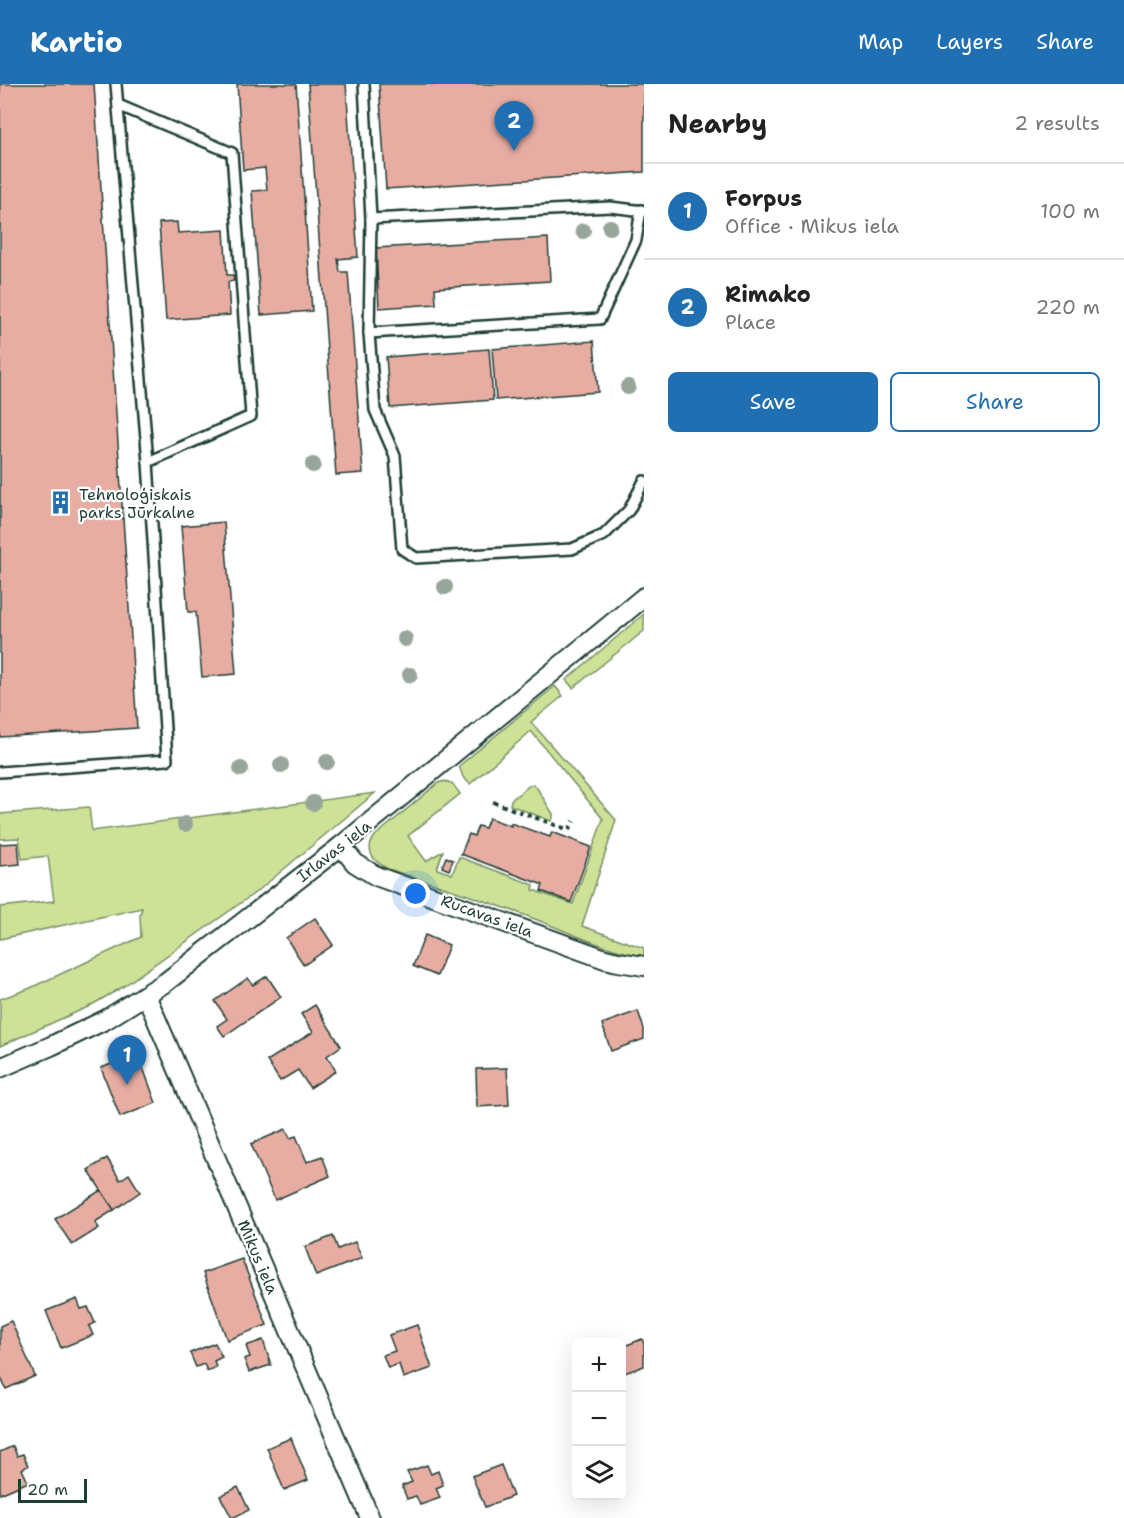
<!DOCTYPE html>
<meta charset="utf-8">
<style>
:root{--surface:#fff;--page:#f2f2f2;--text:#222;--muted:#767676;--line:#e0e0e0;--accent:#1f6fb2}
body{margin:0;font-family:"Shantell Sans",sans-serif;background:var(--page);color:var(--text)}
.controls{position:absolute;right:18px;bottom:18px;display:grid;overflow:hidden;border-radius:9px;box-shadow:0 6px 24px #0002}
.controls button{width:54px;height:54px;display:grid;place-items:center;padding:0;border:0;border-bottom:2px solid var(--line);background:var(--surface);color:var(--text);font:30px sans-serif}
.scale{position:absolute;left:18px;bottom:15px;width:69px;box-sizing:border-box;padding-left:6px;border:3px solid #1f3d34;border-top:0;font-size:16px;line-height:21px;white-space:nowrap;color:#1f3d34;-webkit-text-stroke:4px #fff;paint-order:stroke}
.you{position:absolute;left:416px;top:810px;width:21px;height:21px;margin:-15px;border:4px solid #fff;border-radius:50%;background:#1a73e8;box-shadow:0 0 0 9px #1a73e833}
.badge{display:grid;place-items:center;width:39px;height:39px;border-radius:50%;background:var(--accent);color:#fff;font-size:20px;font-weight:700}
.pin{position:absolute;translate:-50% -50px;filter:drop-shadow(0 2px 3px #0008)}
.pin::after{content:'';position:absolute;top:32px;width:21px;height:18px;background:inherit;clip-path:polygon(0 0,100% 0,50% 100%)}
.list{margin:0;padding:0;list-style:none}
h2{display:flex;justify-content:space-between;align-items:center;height:78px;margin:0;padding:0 24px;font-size:26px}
h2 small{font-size:20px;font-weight:400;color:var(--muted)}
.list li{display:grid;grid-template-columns:39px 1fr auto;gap:18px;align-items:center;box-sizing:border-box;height:96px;padding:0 24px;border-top:2px solid var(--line)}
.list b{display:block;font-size:22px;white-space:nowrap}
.list p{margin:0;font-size:20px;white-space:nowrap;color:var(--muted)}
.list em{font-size:20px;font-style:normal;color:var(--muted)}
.actions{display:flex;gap:12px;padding:18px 24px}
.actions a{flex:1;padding:14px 0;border:2px solid var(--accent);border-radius:9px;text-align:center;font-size:21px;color:var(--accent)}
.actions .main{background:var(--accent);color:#fff}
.icon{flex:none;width:33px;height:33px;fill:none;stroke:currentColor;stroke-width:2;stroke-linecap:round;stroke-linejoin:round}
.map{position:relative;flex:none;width:644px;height:1434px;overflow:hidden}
header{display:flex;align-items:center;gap:36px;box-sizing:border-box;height:84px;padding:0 30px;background:var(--accent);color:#fff}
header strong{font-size:28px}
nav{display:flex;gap:33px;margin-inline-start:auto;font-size:21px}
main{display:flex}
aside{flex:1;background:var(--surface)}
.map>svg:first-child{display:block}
.green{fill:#cde297;stroke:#769066;stroke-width:1.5}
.building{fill:#e7ada2;stroke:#1f3d34;stroke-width:1.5}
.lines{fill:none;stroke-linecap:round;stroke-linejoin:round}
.service-casing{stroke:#1f3d34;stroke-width:14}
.minor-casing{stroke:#1f3d34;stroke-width:22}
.path{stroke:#1f3d34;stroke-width:4;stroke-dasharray:4.5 4.5;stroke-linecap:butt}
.service{stroke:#fff;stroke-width:9}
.minor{stroke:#fff;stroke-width:18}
.tree{fill:#97a69a}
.labels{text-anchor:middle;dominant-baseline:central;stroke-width:4.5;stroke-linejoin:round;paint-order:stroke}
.poi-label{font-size:16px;fill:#1f3d34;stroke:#fff;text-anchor:start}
.street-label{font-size:16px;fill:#1f3d34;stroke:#fff}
</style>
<header>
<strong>Kartio</strong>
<nav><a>Map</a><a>Layers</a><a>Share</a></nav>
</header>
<main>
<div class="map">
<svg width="644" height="1434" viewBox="0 0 644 1434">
<rect width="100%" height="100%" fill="#fff"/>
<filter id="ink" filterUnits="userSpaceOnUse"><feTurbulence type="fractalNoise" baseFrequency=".0167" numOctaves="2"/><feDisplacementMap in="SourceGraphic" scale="12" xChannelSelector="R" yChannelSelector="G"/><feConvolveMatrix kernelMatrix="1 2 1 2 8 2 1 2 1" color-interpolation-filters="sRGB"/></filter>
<g filter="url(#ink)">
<g class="green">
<path d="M644 530V547L573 604 566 596Z"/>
<path d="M555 602 563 612 531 638 616 736 582 842 644 864V872C604 866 565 846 527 832 481 815 435 800 388 785 375 778 363 768 375 752L438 699C449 694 454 701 460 710L408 752 426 777 443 767 437 785 452 790 459 773 534 801 533 806 573 820 603 735 531 647 470 700 463 693 459 682Z"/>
<path d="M530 701H533L537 704 553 730V734L551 737 510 721 511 716Z"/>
<path d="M375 709 259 806 121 904 88 923 0 962V915L28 905 141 853 140 831 142 824 0 855V823L54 817 48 772 22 775 19 754 0 755V730L89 723 92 747Z"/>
</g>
<g class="building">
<path d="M0 0H94L137 644 0 653Z"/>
<path d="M237 0H296L312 227 261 231 252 107 267 106 265 84 243 86Z"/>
<path d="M308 0H346L358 173 338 175 340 188H348L363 389 336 391Z"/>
<path d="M379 0H644V88L386 105Z"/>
<path d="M177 138 178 149 224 146 227 191H233L234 197 228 198 230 231 166 236 159 139Z"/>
<path d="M548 154 550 197 435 204 436 220 379 224 376 164Z"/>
<path d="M594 257 598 308 496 316 492 265Z"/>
<path d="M489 265 493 316 390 324 386 273Z"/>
<path d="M224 438 236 590 202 593 196 528H188L181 442Z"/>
<path d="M489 734 511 742V739L550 753 552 748 591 763 571 818 541 807 543 801 461 770 469 750 474 752 478 742 485 744Z"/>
<path d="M18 759 20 780 0 782V760Z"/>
<path d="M446 773 453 776 449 786 442 783Z"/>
<path d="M315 834 333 861 304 881 286 854Z"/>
<path d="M425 851 449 861 437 892 413 882Z"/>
<path d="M267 892 281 913 224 952 217 942 227 935 215 917 248 894 253 901Z"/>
<path d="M315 921 341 962 327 972 336 987 310 1004 298 986 280 997 267 977 313 948 301 930Z"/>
<path d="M638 927 644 945V955L611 967 602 940Z"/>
<path d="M138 970 156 1019 120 1033 101 984Z"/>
<path d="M507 984 509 1021 477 1023 476 985Z"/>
<path d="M286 1045 290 1054 296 1052 307 1078 322 1072 330 1092 275 1116 251 1060Z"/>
<path d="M107 1074 120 1096 129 1090 140 1108 114 1126 88 1086Z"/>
<path d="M101 1106 114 1126 95 1138 99 1144 72 1161 55 1135Z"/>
<path d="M333 1152 338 1165 355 1158 362 1174 316 1192 305 1163Z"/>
<path d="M242 1175 267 1241 227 1256 203 1189Z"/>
<path d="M77 1215 81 1225 88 1223 95 1239 89 1242 93 1251 61 1264 46 1227Z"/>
<path d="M11 1237 35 1292 6 1305 0 1292V1242Z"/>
<path d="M417 1241 432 1284 403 1294 399 1280 388 1284 383 1271 395 1267 389 1251Z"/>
<path d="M642 1255 644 1260V1282L622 1290V1263Z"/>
<path d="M263 1256 271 1281 249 1288 244 1275 250 1273 246 1262Z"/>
<path d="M215 1259 222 1273 214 1277 216 1283 207 1287 204 1280 196 1283 190 1269Z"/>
<path d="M291 1354 308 1396 284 1406 267 1364Z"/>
<path d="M13 1362 17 1372 23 1370 28 1382 22 1385 28 1398 0 1410V1368Z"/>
<path d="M427 1381 431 1390 438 1387 443 1401 436 1404 440 1414 420 1421 416 1412 407 1415 402 1402 412 1398 407 1388Z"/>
<path d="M501 1381 513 1412 485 1423 472 1392Z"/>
<path d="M238 1403 249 1426 232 1434 220 1412Z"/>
</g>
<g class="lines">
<defs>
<g id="service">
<path d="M364 0 371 135 610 123 644 127"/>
<path d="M118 21 232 69 251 332 148 378"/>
<path d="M371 135 369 249 375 326 395 372 402 465 416 474 572 465 604 451 629 426 644 397"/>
<path d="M369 249 600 235 636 156 641 126"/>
<path d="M0 688 167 676 148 378 116 0"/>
</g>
<g id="minor">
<path d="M341 762 355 779 376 792 605 875 618 878 644 882"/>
<path d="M146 911 370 1434"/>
<path d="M0 984 51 962 105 936 166 898 341 762 644 513"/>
</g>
</defs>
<use href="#service" class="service-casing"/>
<use href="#minor" class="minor-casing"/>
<path class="path" d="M493 718 569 746 574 737"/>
<use href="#service" class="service"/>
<use href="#minor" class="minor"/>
</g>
<g class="tree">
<circle cx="610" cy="143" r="8"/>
<circle cx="583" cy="147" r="8"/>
<circle cx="628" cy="303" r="8"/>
<circle cx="313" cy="381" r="8"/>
<circle cx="445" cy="503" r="8"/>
<circle cx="405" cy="555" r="8"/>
<circle cx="410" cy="591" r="8"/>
<circle cx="327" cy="678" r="8"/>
<circle cx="281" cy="681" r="8"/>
<circle cx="241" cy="685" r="8"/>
<circle cx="313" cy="719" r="8"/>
<circle cx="185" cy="740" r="8"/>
</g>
</g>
<defs>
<symbol id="building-bare" viewBox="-9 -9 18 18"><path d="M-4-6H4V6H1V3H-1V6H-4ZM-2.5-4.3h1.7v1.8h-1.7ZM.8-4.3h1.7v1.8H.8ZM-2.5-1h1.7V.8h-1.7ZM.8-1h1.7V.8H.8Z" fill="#1f6fb2" stroke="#fff" stroke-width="2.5" paint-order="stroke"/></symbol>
</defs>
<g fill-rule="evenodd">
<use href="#building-bare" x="44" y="402" width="33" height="33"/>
</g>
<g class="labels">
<g class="poi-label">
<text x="79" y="410">Tehnoloģiskais<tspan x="79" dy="18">parks Jūrkalne</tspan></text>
</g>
<g class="street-label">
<text transform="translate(334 767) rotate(-38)">Irlavas iela</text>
<text transform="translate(487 832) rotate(20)">Rucavas iela</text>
<text transform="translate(258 1173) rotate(67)">Mikus iela</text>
</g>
</g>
</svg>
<div class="controls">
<button>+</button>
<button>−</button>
<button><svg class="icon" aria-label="layers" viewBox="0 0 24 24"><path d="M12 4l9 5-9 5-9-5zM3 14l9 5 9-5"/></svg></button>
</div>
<div class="scale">20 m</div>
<div class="you"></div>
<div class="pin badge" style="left:127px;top:1001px">1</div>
<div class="pin badge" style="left:514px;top:67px">2</div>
</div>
<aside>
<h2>Nearby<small>2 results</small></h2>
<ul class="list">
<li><span class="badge">1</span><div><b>Forpus</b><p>Office · Mikus iela</p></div><em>100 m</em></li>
<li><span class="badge">2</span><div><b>Rimako</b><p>Place</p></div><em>220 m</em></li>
</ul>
<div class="actions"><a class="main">Save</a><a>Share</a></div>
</aside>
</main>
